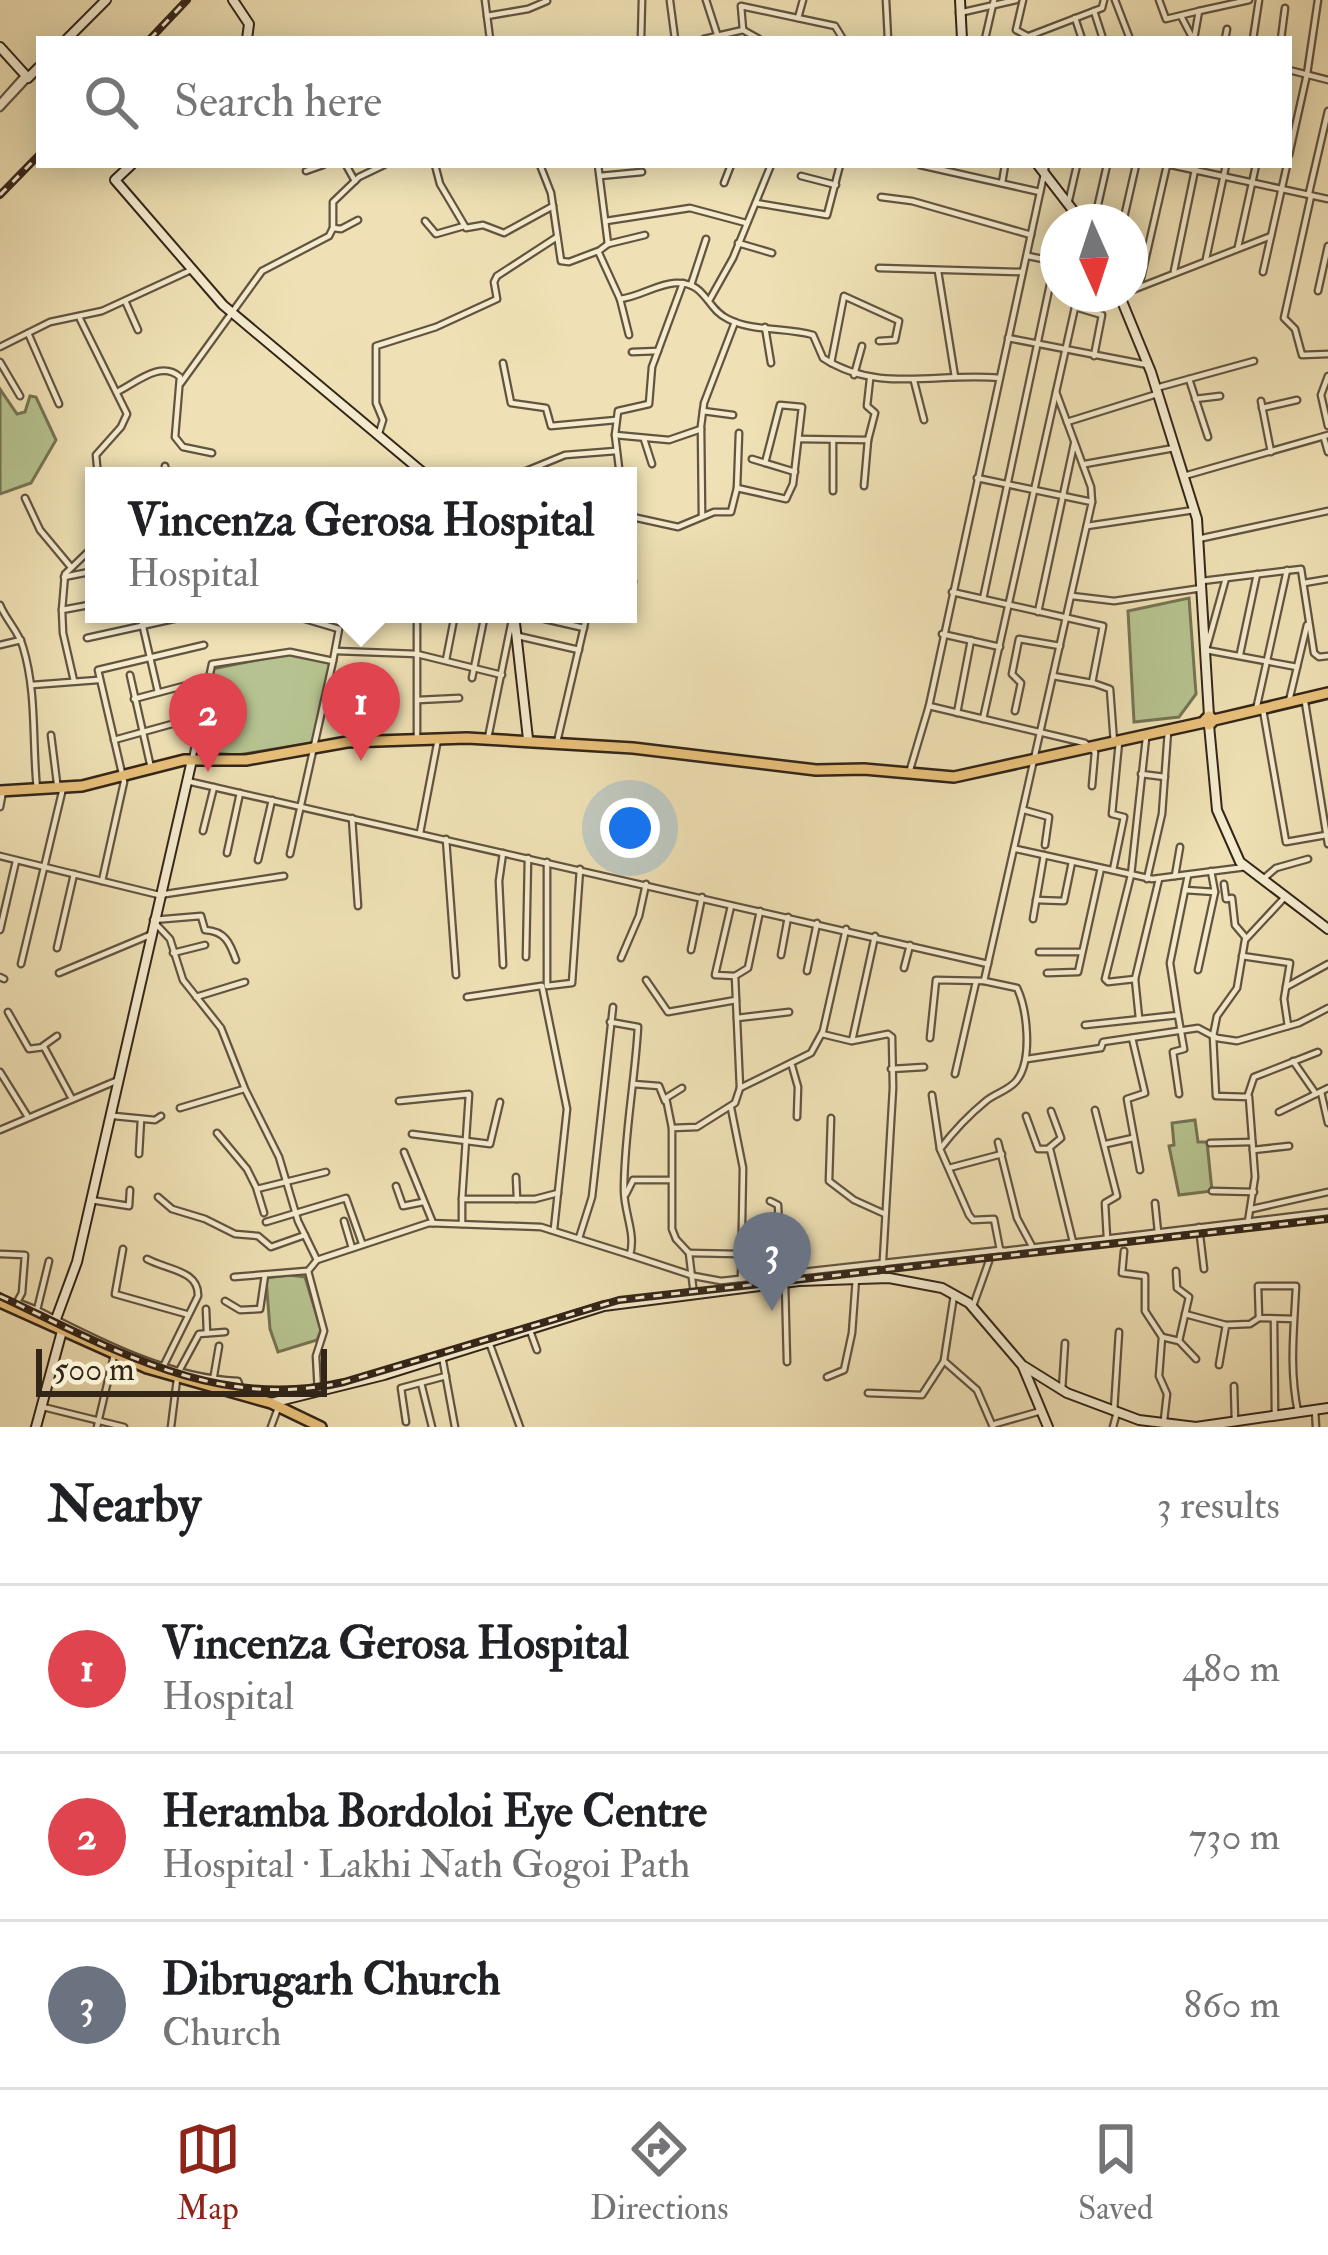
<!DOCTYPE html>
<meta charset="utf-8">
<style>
:root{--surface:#fff;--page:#f2f2f2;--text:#202124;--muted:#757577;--line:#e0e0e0;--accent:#8f2418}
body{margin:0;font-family:"IM FELL Double Pica",serif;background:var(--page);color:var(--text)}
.compass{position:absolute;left:1040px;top:204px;width:108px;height:108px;border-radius:50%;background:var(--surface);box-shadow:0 6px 30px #0003;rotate:177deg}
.scale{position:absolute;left:36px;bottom:30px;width:291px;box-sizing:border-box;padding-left:12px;border:6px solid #342519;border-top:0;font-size:33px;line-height:42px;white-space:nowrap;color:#342519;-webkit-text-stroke:9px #f5eccf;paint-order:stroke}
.you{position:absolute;left:630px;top:828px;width:42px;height:42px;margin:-30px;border:9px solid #fff;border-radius:50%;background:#1a73e8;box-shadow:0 0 0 18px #1a73e833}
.badge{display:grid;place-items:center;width:78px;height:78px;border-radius:50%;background:var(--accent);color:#fff;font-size:39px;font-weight:700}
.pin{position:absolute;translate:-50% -99px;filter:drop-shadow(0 3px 6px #0008)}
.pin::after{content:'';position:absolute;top:63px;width:42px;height:36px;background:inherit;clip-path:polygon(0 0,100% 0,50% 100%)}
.popup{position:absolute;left:85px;top:467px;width:552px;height:156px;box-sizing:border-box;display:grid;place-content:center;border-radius:0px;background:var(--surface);filter:drop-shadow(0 3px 9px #0005);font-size:39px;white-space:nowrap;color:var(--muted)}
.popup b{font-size:45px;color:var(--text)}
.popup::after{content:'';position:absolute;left:50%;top:100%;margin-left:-24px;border:24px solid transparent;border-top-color:var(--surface)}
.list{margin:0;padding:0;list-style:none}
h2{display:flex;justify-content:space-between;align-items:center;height:156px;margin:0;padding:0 48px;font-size:51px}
h2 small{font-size:39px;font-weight:400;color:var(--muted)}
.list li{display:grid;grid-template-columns:78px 1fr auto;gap:36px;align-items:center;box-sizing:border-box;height:168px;padding:0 48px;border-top:3px solid var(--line)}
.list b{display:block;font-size:45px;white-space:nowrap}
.list p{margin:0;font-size:39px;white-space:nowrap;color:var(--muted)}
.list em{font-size:39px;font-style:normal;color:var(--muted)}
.icon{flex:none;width:66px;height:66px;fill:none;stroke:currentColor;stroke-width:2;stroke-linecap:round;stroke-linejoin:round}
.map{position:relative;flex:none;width:1328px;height:1427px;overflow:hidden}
.search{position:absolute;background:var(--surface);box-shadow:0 6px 30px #0003;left:36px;right:36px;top:36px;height:132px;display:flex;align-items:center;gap:30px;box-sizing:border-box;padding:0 42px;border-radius:0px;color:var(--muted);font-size:45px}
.sheet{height:660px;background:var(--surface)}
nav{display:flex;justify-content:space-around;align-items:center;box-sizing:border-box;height:168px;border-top:3px solid var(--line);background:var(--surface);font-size:33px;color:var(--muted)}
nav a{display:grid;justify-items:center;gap:6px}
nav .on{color:var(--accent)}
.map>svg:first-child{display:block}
.green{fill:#b6c390;stroke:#757454;stroke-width:3}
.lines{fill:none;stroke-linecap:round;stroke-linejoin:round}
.street-casing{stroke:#635440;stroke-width:9}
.secondary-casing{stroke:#342519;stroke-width:12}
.primary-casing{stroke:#342519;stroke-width:14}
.street{stroke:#f5eccf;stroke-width:4.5}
.secondary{stroke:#f5eccf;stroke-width:8}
.primary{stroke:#e8c07a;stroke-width:9}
.rail-casing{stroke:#342519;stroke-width:8}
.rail{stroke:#f5eccf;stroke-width:3;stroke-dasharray:9;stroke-linecap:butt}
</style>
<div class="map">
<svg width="1328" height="1427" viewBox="0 0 1328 1427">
<rect width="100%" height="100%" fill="#efe1b5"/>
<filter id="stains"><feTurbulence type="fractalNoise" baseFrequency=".00167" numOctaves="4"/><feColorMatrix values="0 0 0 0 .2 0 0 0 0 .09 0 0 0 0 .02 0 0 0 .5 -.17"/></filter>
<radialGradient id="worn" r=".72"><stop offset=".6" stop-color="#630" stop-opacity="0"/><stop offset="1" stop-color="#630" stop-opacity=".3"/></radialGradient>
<g class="green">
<path d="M0 389 17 414 25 412 30 396 36 397 56 440 31 483 0 494Z"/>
<path d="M1189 598 1196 694 1179 717 1134 722 1128 611Z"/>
<path d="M292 653 333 664 312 743 237 755 199 752 212 669Z"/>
<path d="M1195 1120 1198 1142H1207L1212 1191 1179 1195 1169 1146 1174 1145 1172 1123Z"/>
<path d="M289 1275 305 1277 321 1330 317 1340 278 1352 270 1329 266 1278Z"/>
</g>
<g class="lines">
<defs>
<g id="street">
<path d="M485 0 490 39"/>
<path d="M706 0 717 34"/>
<path d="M886 0 888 39"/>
<path d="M1023 0 1016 30 1033 39"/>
<path d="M1115 0 1130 39"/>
<path d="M1159 0 1166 19 1199 11"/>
<path d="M670 1 675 39"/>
<path d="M1094 11 1103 39"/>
<path d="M959 13 1016 0"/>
<path d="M487 16 528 9 547 1"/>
<path d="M798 18 803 0"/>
<path d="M1075 18 1082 39"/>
<path d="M1182 18 1193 39"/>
<path d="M743 30 741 6 835 26 843 39"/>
<path d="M1029 36 1102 8 1104 0"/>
<path d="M641 39 642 0"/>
<path d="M704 39 743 30 759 39"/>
<path d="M985 39 994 0"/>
<path d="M1194 39 1199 11 1249 0"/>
<path d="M1225 39 1227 29"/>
<path d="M1253 39 1259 0"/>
<path d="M1281 39 1285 8"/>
<path d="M1289 70 1328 80"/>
<path d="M0 103 24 76"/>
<path d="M0 108 28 78"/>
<path d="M1289 155 1307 74 1318 0"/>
<path d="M346 165 355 181"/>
<path d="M435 165 440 184 466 228 483 225 504 233 553 206"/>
<path d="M540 165 551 193 561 261 569 262 598 251 620 299C639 297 657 284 675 283 706 281 706 309 728 319 753 332 786 327 813 335L823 358C878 394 938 372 999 378"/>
<path d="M598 165 608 244"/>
<path d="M920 165 1040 192"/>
<path d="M1171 165 1328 199"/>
<path d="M306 171 323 165"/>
<path d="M600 176 642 172"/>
<path d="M801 176 836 185"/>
<path d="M724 183 731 165"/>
<path d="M1002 183 1005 165"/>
<path d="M1309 193 1328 111"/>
<path d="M1311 196 1284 318 1295 329 1302 355 1328 354"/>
<path d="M881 197 912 201 1031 235"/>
<path d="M1069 200 1077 165"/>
<path d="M756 203 827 215 840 165"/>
<path d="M425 221 436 234 464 226"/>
<path d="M606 221 690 208 746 223"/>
<path d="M1094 222 1107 165"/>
<path d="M1123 222 1136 165"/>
<path d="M333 228 341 229 358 220"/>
<path d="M738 243 772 253"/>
<path d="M1238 247 1256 165"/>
<path d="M600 250 608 244 645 235"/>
<path d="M1028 256 1058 262"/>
<path d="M1206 259 1226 165"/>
<path d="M879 268 1022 272"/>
<path d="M938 271 955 377"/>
<path d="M1174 271 1196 165"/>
<path d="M1263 272 1287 165"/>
<path d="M691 285 706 239"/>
<path d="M1139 287 1167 165"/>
<path d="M1130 291 1271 236"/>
<path d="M1318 291 1328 246"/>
<path d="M1078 294 1056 392 1091 487 1092 502"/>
<path d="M620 299 629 335"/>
<path d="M710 299 733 258 771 165"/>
<path d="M126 303 138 330"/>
<path d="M1075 307 1102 315 1094 356"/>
<path d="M80 319 127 414 121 427 96 455 98 476"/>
<path d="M765 327 771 363"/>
<path d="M28 333 59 404"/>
<path d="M1008 338 1148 365"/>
<path d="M0 347 50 322 102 311 191 270"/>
<path d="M632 352 658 351"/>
<path d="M0 362 20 396"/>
<path d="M503 363 511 403 546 408 551 426 616 420"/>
<path d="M831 363 844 296 899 321 895 340 879 341"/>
<path d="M854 375 862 346"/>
<path d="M1328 376 1321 395 1328 426"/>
<path d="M1189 379 1208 437"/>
<path d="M914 381 924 420"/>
<path d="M181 383 262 271 329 236 333 228V202L359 177 384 165"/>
<path d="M1156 388 1254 361"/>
<path d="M117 392C137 382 161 360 180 377L175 437 183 447 212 453"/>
<path d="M1195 399 1220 396"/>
<path d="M1261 401 1271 452"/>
<path d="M1262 408 1297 400"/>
<path d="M703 411 733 415"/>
<path d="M1067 422 1157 394"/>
<path d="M379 433 383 420 376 403V346L436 327 497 299 494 282 497 276 557 237"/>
<path d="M615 435 669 440 701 429"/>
<path d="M1324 438 1328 452"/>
<path d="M644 439 652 464"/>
<path d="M799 439 868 440 875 413 867 406 870 379"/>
<path d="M752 459 795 472"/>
<path d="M1085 464 1174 448"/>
<path d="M165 466 167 476"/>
<path d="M514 476 565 455 616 451"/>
<path d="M620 476 615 435 618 411 649 404 652 367 683 283"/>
<path d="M1184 476 1328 435"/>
<path d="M977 478 1092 502 984 981 1017 988C1027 1009 1033 1059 1017 1080 1010 1090 995 1093 986 1101 970 1114 953 1132 940 1149L969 1215 973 1220 994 1219 1000 1250 1004 1251 1328 1212"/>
<path d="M864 486 868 440"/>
<path d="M737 488 739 433"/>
<path d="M833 491V442"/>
<path d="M25 498 40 530 70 566"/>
<path d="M702 515 701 426 704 403 735 322"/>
<path d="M628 516 678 527 714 512H731L737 488 786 499 793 484 802 407 780 405 765 463"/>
<path d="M1087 526 1194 510"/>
<path d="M1198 539 1328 511"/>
<path d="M64 577 94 571"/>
<path d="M1226 578 1206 650 1297 667"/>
<path d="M1202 581 1301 569 1314 653 1319 657 1328 656"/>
<path d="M1304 583 1328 579"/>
<path d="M952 592 1103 626 1092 683 1053 676"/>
<path d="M1072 596 1114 601 1202 588"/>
<path d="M983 599 1055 261"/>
<path d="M0 605C6 620 19 632 23 647 37 693 32 742 37 789"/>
<path d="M628 605 633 581"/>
<path d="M62 610 65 574 94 546"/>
<path d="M1038 612 1074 444"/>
<path d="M140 614 158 692"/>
<path d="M288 614 339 629 333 661"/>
<path d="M523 614 584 628"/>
<path d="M619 614H625"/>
<path d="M942 634 1000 647"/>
<path d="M518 636 579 650"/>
<path d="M87 638 196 614"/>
<path d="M0 645 21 640"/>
<path d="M336 651 417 654 502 675"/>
<path d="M1240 654 1257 574"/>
<path d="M446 660 455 614"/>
<path d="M130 675 151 768"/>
<path d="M472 678 485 614"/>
<path d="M74 681 63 633 62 610 94 604"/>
<path d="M1093 683 1110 689 1114 743"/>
<path d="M32 685 98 680"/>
<path d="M134 699 210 679"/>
<path d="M418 700 459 698"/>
<path d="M1289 701 1307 625"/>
<path d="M1305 702 1328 844"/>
<path d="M929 706 1085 743 1095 752 1092 786"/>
<path d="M1256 710 1287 570"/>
<path d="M1263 710 1286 842 1326 835"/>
<path d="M1015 711 1021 683 1012 674 1019 639 1060 646"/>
<path d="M957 713 971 640"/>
<path d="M983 719 1056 392"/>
<path d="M51 735 57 783"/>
<path d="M488 738 512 620"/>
<path d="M114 740 201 716"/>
<path d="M417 740V614"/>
<path d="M557 742 587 614"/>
<path d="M192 760 212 664 290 652 333 661 290 854"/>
<path d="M909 773 929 706 1046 165"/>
<path d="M1141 774 1165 777"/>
<path d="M187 781 988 964"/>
<path d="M0 807 3 791"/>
<path d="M1024 810 1049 817 1045 845"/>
<path d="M352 818 358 906"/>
<path d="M203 831 214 787"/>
<path d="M420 833 438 739"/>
<path d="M446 839 456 975"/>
<path d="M1016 849 1152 879 1246 867"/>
<path d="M227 853 240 793"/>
<path d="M0 856 159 895 284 876"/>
<path d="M258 860 272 800"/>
<path d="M547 862V986L572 983 580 869"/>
<path d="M1113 870 1124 817 1112 814 1119 742"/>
<path d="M1175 876 1180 847"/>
<path d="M1147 879 1162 814 1168 731"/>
<path d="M1262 880 1276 868 1308 859"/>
<path d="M102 881 124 782 98 670 204 645"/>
<path d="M1224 884 1226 899 1232 898 1235 925 1246 938"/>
<path d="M1185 890 1215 892"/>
<path d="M1036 900 1064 901 1072 862"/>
<path d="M731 906 715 975 735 976"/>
<path d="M1033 919 1044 855"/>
<path d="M153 920 201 916 205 930C225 931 230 943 236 960"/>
<path d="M155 923 170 939 183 980 221 1028 245 1089 279 1157 298 1221 317 1260"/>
<path d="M0 930 16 861"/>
<path d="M875 936 852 1041 888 1034 892 1037 893 1088 882 1277"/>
<path d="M57 948 74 874"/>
<path d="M691 950 702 897"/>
<path d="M1039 952H1081"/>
<path d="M173 953 205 945"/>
<path d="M781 955 788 917"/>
<path d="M1242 956 1290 963 1284 999 1288 1026"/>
<path d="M526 957 528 858"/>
<path d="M621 958 639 916 646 884"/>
<path d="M21 964 63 788"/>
<path d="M503 965 499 881 503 853"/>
<path d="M904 968 910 945"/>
<path d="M1198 970 1215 892 1211 871"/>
<path d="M807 971 817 923"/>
<path d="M59 973 150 935"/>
<path d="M1047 973 1078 972 1101 868"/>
<path d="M0 977 4 979"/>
<path d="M1135 979 1108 982 1105 979 1131 875 1146 738"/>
<path d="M646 980 668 1012 736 1000"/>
<path d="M542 986 567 1109 554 1229"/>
<path d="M1286 987 1328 964"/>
<path d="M196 997 245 982"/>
<path d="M467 997 541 986"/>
<path d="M8 1012 29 1049 44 1047 71 1097"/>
<path d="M1178 1015 1184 1049 1173 1052 1179 1094"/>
<path d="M737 1018 789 1012"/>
<path d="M1139 1018 1135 979 1159 879"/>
<path d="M610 1022 638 1027C635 1081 624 1136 624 1190 624 1213 636 1233 630 1255L694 1276 721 1281 1000 1250"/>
<path d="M1085 1025 1178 1015 1170 963 1188 875"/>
<path d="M822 1034 851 1041"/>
<path d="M930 1038 936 980 984 981"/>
<path d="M1132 1038 1145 1093 1127 1099 1140 1170"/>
<path d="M43 1046 57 1036"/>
<path d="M1027 1059 1101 1048 1103 1042 1198 1028 1217 1038 1237 1041 1299 1023 1328 1008"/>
<path d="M1293 1061 1316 1094"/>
<path d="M792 1066 798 1087 797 1117"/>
<path d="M891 1069 924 1067"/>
<path d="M0 1072 28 1117"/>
<path d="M955 1074 976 982"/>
<path d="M633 1084 659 1086 665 1101"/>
<path d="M740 1088 811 1053 823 1031 846 929"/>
<path d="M1321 1092 1328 1123"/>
<path d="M932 1095 940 1149"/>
<path d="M1248 1095 1254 1077 1318 1052"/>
<path d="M399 1101 469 1094 462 1199H535L558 1193"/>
<path d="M180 1108 244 1089"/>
<path d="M731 1108 743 1168 741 1279"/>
<path d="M1095 1110 1117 1196 1105 1203 1107 1238"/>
<path d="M1279 1112 1328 1088"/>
<path d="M114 1116 155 1120 161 1116"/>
<path d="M1026 1116 1038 1149H1050L1073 1242"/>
<path d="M831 1118 829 1181 854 1200 885 1214"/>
<path d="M672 1128 666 1098 682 1088"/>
<path d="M0 1130 116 1081"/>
<path d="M217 1133 247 1169 257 1189 326 1172"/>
<path d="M412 1134 490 1144 500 1102"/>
<path d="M998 1142 1017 1218 1033 1248"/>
<path d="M1210 1143 1252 1142"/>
<path d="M1106 1144 1133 1138"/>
<path d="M1049 1148 1061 1138 1051 1111"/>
<path d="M1253 1150 1289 1146"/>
<path d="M404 1152 433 1223"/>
<path d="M139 1154 141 1119"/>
<path d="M949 1168 1002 1154"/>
<path d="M516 1177 517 1199"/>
<path d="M396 1186 403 1206 423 1202"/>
<path d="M257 1190 264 1213"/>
<path d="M1212 1191 1254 1192"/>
<path d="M626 1194 633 1180H671"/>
<path d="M158 1197 172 1209 205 1219 235 1234 258 1236 271 1247 305 1235"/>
<path d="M462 1199V1224"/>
<path d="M91 1200 129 1206 130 1190"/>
<path d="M770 1201 778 1205 781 1275"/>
<path d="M1155 1203 1158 1232"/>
<path d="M1252 1209 1328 1192"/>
<path d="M344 1221 352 1248"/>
<path d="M266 1222 346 1198 362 1243"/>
<path d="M1248 1222 1255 1177 1249 1097 1216 1096 1213 1036 1217 1016 1237 988 1245 940 1285 897"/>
<path d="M1199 1227 1204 1269"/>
<path d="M579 1238 592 1197 613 1007"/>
<path d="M123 1249 115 1294 186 1314"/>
<path d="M1124 1251 1122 1273 1145 1276V1311L1162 1337 1159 1376 1167 1394 1164 1420"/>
<path d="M689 1253 738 1254"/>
<path d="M1 1254 25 1255 22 1293 17 1302 37 1310"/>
<path d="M740 1256 781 1255"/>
<path d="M147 1259C167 1270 199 1270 198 1296L163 1367"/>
<path d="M49 1261 37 1310C100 1342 168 1378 238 1381L243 1395"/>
<path d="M234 1277 306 1271"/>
<path d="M785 1284 787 1362"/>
<path d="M694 1295 689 1253 676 1239 672 1229V1128L697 1127 735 1103 740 1088 735 976 748 968 760 911"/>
<path d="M225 1301 240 1310 260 1309 265 1275"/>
<path d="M973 1306 989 1261"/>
<path d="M206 1309 207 1333"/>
<path d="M1185 1314 1226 1325"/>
<path d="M1294 1319 1259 1318 1258 1286H1296C1294 1329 1289 1369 1298 1412"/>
<path d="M1274 1320 1275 1416"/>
<path d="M529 1328 537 1350"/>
<path d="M1162 1337 1179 1341 1189 1297 1177 1288 1176 1271"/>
<path d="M1179 1341 1196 1359"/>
<path d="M489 1342 520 1427"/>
<path d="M442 1356 455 1427"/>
<path d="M944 1360 954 1295"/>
<path d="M1219 1365 1226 1325 1250 1324 1259 1318"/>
<path d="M179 1371 199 1334 225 1332"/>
<path d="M827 1377 844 1370 852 1333 856 1278"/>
<path d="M213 1381 219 1346"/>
<path d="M421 1383 432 1427"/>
<path d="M1234 1386 1235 1421"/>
<path d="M1062 1390 1065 1343"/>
<path d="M318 1392 316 1356 324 1331 308 1271 317 1260 429 1223 541 1227 630 1255"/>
<path d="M868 1393 922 1395 944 1361 977 1390 993 1427"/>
<path d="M43 1407 124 1427"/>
<path d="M1315 1410 1316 1427"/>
<path d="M1114 1411 1119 1332"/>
<path d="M406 1422 401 1388 446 1376"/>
<path d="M995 1424 1041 1411"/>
<path d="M97 1427 114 1355"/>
<path d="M171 1427 177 1379"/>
<path d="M271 1427 278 1408"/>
<path d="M1113 1427 1117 1412"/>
</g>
<g id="secondary">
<path d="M233 0 249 24 247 39"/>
<path d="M960 0 962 39"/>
<path d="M67 39 106 0"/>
<path d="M0 47 28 78 39 67"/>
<path d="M131 165 115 180 223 305 427 476"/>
<path d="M1038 165 1082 222"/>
<path d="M1119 294 1151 372 1197 519 1209 716"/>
<path d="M514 614 528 739"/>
<path d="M1209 725 1217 810 1240 862 1328 929"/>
<path d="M56 1319 77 1262 192 760"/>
<path d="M1023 1367 1048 1427"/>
<path d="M271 1403 384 1375 604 1306 799 1281 889 1278 942 1288 969 1303 1022 1365 1067 1393 1139 1420 1196 1427 1328 1408"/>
<path d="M36 1427 62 1331"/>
</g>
<g id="primary">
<path d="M1214 720 1209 725 1205 720 1209 716 1214 720 1328 693"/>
<path d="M0 791 82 786 184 760H246L347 742 467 738 633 748 816 770 864 769 954 777 1205 722"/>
<path d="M0 1302 147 1368 271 1403 321 1427"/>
</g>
</defs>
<use href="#street" class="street-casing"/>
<use href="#secondary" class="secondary-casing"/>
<use href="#primary" class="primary-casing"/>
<use href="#street" class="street"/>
<use href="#secondary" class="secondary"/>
<use href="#primary" class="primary"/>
<defs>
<g id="rail">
<path d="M150 39 187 0"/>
<path d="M0 195 39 155"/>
<path d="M0 1296C111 1348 218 1412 344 1382L619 1300 1328 1219"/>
</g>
</defs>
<use href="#rail" class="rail-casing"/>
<use href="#rail" class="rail"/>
</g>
<rect width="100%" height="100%" filter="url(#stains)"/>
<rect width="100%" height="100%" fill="url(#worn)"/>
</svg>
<svg class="compass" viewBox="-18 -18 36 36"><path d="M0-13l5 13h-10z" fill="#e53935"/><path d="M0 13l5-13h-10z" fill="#757577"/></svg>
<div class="scale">500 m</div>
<div class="you"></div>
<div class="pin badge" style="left:361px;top:761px;background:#e0444e">1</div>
<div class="popup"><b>Vincenza Gerosa Hospital</b>Hospital</div>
<div class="pin badge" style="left:208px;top:772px;background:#e0444e">2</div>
<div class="pin badge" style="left:772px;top:1311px;background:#6b7280">3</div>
<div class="search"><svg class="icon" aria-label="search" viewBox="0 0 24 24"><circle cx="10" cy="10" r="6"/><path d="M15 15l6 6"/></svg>Search here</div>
</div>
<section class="sheet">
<h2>Nearby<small>3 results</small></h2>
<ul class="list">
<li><span class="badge" style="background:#e0444e">1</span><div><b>Vincenza Gerosa Hospital</b><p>Hospital</p></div><em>480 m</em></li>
<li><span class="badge" style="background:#e0444e">2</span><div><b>Heramba Bordoloi Eye Centre</b><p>Hospital · Lakhi Nath Gogoi Path</p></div><em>730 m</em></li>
<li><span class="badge" style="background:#6b7280">3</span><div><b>Dibrugarh Church</b><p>Church</p></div><em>860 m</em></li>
</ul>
</section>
<nav>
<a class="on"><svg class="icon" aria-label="map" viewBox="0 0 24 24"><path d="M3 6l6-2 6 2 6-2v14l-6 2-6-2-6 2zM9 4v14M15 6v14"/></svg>Map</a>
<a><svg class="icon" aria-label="directions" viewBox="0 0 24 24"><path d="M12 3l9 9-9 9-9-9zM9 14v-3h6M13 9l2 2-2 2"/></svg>Directions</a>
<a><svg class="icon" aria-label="saved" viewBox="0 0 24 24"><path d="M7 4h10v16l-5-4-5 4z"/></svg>Saved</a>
</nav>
